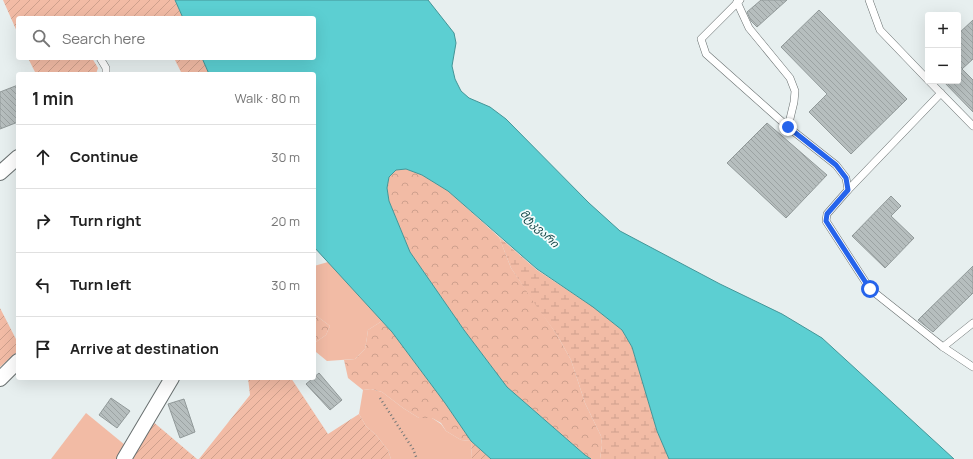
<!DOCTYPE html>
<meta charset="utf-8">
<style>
:root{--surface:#fff;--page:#f6f6f6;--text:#222;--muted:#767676;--line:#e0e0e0}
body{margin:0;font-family:Manrope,"Noto Sans Georgian",sans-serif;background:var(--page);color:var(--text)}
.controls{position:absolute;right:12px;top:12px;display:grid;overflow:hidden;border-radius:4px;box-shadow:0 4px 16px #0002}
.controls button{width:36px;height:36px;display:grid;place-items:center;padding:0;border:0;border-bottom:1px solid var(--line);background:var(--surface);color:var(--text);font:20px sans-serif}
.stop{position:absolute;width:12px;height:12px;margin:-9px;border:3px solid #2563eb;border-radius:50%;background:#fff}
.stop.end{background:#2563eb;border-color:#fff;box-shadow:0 1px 4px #0008}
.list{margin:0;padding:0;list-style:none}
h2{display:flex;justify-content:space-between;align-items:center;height:52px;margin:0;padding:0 16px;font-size:17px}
h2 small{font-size:13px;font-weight:400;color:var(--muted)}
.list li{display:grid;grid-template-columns:26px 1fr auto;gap:12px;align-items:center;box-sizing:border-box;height:64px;padding:0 16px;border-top:1px solid var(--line)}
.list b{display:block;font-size:15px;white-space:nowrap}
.list em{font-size:13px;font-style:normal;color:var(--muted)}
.icon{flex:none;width:22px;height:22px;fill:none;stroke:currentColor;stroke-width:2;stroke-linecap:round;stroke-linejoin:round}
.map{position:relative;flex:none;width:973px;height:459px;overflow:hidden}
.search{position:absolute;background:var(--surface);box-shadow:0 4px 16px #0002;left:16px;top:16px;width:300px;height:44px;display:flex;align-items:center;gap:10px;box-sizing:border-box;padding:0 14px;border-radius:4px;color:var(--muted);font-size:15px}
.panel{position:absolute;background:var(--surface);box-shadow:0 4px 16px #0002;left:16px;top:72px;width:300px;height:308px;border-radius:4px}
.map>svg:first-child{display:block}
.green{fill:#f2bba5}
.forest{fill:url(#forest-crowns)}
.wetland{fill:url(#wetland-marsh)}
.garden{fill:url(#garden-furrows)}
.water{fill:#5ccfd2;stroke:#449597}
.building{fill:url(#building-back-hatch);stroke:#919999}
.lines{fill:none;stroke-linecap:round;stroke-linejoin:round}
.service-casing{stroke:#686f6f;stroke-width:8}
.minor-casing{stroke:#686f6f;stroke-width:16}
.path{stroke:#747878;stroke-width:2.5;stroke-dasharray:1 3;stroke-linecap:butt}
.service{stroke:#fff;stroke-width:7}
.minor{stroke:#fff;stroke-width:14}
.route{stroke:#2563eb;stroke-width:5}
.labels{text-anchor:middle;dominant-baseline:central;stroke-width:3.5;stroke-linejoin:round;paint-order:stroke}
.water-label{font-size:11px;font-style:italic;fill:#16494a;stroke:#f4fcfc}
</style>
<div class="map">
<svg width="973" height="459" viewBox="0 0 973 459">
<defs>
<pattern id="forest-crowns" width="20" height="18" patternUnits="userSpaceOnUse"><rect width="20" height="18" fill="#f2bba5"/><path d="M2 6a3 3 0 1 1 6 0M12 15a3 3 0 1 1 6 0" fill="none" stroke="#cea08d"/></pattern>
<pattern id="wetland-marsh" width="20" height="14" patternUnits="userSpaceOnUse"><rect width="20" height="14" fill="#f2bba5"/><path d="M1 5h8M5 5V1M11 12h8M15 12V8" fill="none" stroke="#cea08d"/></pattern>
<pattern id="garden-furrows" width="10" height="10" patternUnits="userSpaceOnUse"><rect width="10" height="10" fill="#f2bba5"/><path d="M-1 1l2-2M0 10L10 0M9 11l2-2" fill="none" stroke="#cea08d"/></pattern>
<pattern id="building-back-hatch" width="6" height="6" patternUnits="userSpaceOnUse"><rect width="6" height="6" fill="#b6bebe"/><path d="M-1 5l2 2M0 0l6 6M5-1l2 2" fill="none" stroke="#9ba2a2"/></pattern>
</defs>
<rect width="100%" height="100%" fill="#e7efef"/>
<g class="green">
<path d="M328 262 382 321 368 330 367 337 365 349 355 359 327 361 316 352V342L326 335 330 326 314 314V266Z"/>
<path d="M371 389 382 392 403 408 419 418H432L441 424 446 431 461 440 471 441 472 459H391L388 450 376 435 366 426 359 414 363 390Z"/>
<path d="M86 413 125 445 116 459H51Z"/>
</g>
<g class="forest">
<path d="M406 169 422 175 448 191 499 237 511 268 557 335 571 360 585 403 601 436 602 445 600 459H591L585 455 507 387 464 330 410 252 389 201 387 188 389 177 396 170Z"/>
<path d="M314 314 330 326 326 335 316 342V352L314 351Z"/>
<path d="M382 321 392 332 445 403 471 441 461 440 446 431 441 423 432 418H419L403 408 382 392 371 389 363 390 348 378 344 360 355 359 365 349 367 337 368 330Z"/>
</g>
<path class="wetland" d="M499 237 537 270 593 307 622 330 632 347 657 431 669 459H600L602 445 601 436 585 403 571 360 557 335 537 307 511 268Z"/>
<g class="garden">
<path d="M3 0H175L183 18H18V34Z"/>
<path d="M28 58H92L98 68 96 74H36Z"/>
<path d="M174 58H202L209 74H182Z"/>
<path d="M0 308 18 343V351L0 367Z"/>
<path d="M248 378H291L328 434 359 414 366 426 376 435 388 450 391 459H199L250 395Z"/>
<path d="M151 420 197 459H129Z"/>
<path d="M471 441 491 459H472Z"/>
</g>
<path class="water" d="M175 0H428L454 33 456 43 452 66 455 79 461 91 469 98 490 107 506 119 589 203 620 231 720 284 782 314 822 338 954 459H669L657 431 632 347 622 330 593 307 537 269 448 191 422 175 406 169 396 170 389 177 387 188 389 201 410 252 464 330 507 387 585 455 591 459H491L471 441 445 403 392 332 314 247V74H209L202 58H314V18H183Z"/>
<g class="building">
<path d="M761 0H787L757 27 751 21 747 12Z"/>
<path d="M819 10 907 99 851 154 809 112 827 94 781 47Z"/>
<path d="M973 20V59L962 69 973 80V112L943 81H958V34Z"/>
<path d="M18 85V122L0 129V92Z"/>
<path d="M767 123 827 175 786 218 727 163Z"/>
<path d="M891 196 901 206 891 216 914 238 885 268 852 236Z"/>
<path d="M973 266V293L933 332 918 320Z"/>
<path d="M319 373 342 400 330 410 306 384Z"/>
<path d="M111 398 130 411 117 428 99 415Z"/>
<path d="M184 399 195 432 180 438 168 404Z"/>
</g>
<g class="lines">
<defs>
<g id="service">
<path d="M740 0 701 39 706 54 788 127 836 165 846 178 848 190 827 214 826 221 870 289 943 347 973 367"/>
<path d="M869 0 880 30 928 80"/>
<path d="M737 2 749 28 790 78 795 91 794 102 788 127"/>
<path d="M100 58 106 68V74"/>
<path d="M929 81 973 126"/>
<path d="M848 190 941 93"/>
<path d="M943 347 973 323"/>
</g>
<g id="minor">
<path d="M0 173 18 157"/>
<path d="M0 379 18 361"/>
<path d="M124 459 172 378"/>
</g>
</defs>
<use href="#service" class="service-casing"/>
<use href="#minor" class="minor-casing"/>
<path class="path" d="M380 398 413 449 417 459"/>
<use href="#service" class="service"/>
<use href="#minor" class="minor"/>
</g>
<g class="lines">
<path class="route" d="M788 127 836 165 846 178 848 190 827 214 826 221 870 289"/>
</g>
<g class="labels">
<g class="water-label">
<text transform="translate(540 228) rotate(44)">მტკვარი</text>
</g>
</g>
</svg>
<div class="controls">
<button>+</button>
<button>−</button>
</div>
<div class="stop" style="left:870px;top:289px"></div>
<div class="stop end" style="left:788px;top:127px"></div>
<div class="search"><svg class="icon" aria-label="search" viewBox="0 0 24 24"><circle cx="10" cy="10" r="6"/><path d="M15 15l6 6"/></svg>Search here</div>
<section class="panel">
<h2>1 min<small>Walk · 80 m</small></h2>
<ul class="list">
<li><svg class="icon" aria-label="ahead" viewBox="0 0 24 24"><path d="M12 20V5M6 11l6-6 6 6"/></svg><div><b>Continue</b></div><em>30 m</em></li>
<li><svg class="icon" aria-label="right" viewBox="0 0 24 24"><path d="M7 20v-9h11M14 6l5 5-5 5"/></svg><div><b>Turn right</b></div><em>20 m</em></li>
<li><svg class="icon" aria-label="left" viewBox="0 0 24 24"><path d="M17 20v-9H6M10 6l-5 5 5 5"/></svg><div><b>Turn left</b></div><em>30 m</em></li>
<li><svg class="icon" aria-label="arrive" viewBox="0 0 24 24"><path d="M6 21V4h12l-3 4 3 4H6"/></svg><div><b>Arrive at destination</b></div></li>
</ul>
</section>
</div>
